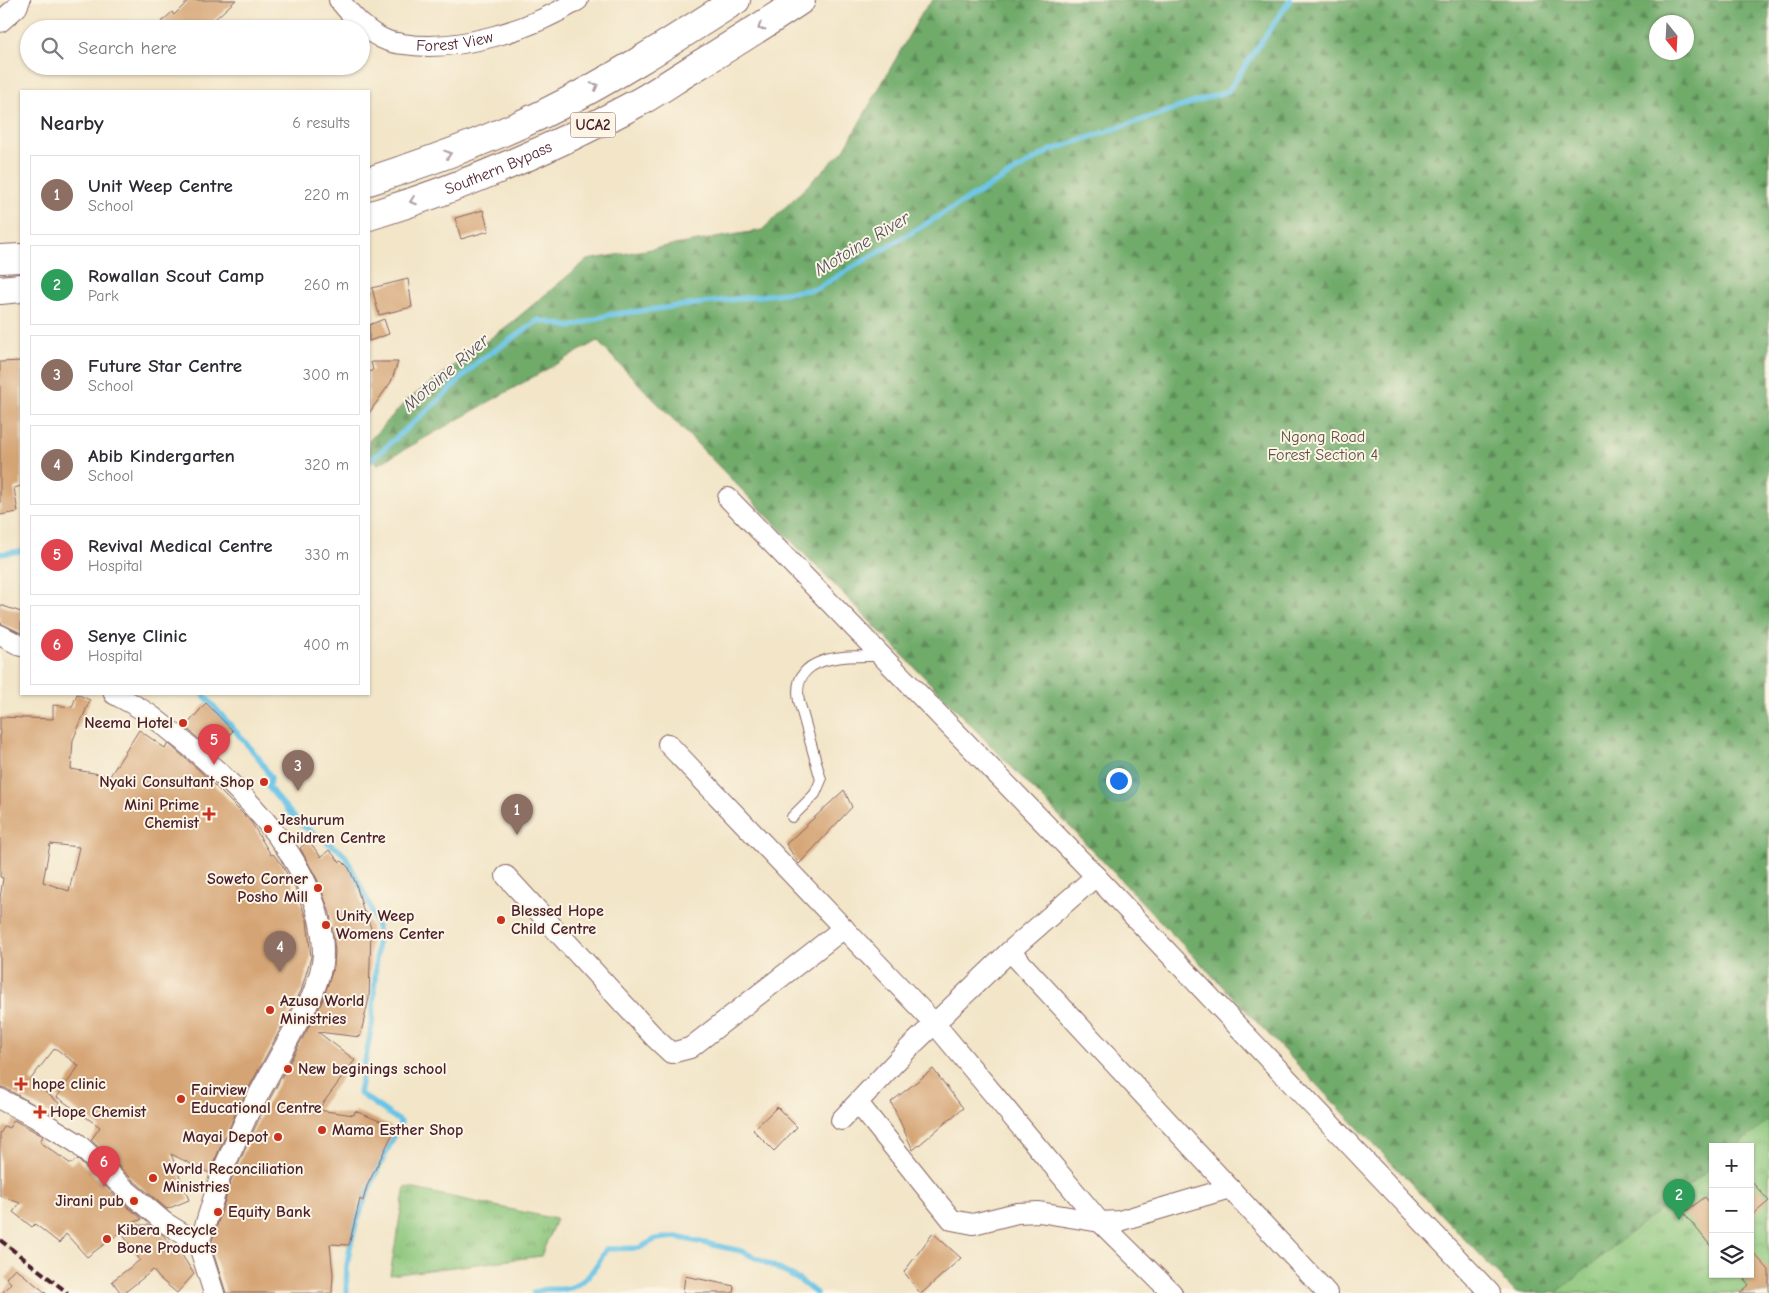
<!DOCTYPE html>
<meta charset="utf-8">
<style>
:root{--surface:#fff;--page:#f2f2f3;--text:#2b2b33;--muted:#7c7c81;--line:#e1e1e2;--accent:#c8321e}
body{margin:0;font-family:"Comic Neue",sans-serif;background:var(--page);color:var(--text)}
.controls{position:absolute;right:15px;bottom:15px;display:grid;overflow:hidden;border-radius:0px;box-shadow:0 1px 4px #0004}
.controls button{width:45px;height:45px;display:grid;place-items:center;padding:0;border:0;border-bottom:1px solid var(--line);background:var(--surface);color:var(--text);font:25px sans-serif}
.compass{position:absolute;left:1649px;top:15px;width:45px;height:45px;border-radius:50%;background:var(--surface);box-shadow:0 1px 4px #0004;rotate:162deg}
.you{position:absolute;left:1118px;top:780px;width:18px;height:18px;margin:-12px;border:4px solid #fff;border-radius:50%;background:#1a73e8;box-shadow:0 0 0 8px #1a73e833}
.badge{display:grid;place-items:center;width:32px;height:32px;border-radius:50%;background:var(--accent);color:#fff;font-size:16px;font-weight:700}
.pin{position:absolute;translate:-50% -41px;filter:drop-shadow(0 1px 2px #0008)}
.pin::after{content:'';position:absolute;top:26px;width:18px;height:15px;background:inherit;clip-path:polygon(0 0,100% 0,50% 100%)}
.list{margin:0;padding:0;list-style:none}
h2{display:flex;justify-content:space-between;align-items:center;height:65px;margin:0;padding:0 20px;font-size:21px}
h2 small{font-size:16px;font-weight:400;color:var(--muted)}
.list li{display:grid;grid-template-columns:32px 1fr auto;gap:15px;align-items:center;box-sizing:border-box;height:80px;margin:0 10px 10px;padding:0 10px;border:1px solid var(--line);border-radius:0px}
.list b{display:block;font-size:19px;white-space:nowrap}
.list p{margin:0;font-size:16px;white-space:nowrap;color:var(--muted)}
.list em{font-size:16px;font-style:normal;color:var(--muted)}
.icon{flex:none;width:28px;height:28px;fill:none;stroke:currentColor;stroke-width:2;stroke-linecap:round;stroke-linejoin:round}
.map{position:relative;flex:none;width:1769px;height:1293px;overflow:hidden}
.search{position:absolute;background:var(--surface);box-shadow:0 1px 4px #0004;left:20px;top:20px;width:350px;height:55px;display:flex;align-items:center;gap:12px;box-sizing:border-box;padding:0 18px;border-radius:28px;color:var(--muted);font-size:19px}
.panel{position:absolute;background:var(--surface);box-shadow:0 1px 4px #0004;left:20px;top:90px;width:350px;height:605px;border-radius:0px}
.map>svg:first-child{display:block}
.forest{fill:url(#forest-firs);stroke:#5d654b;fill-rule:evenodd}
.park{fill:url(#park-tufts);stroke:#6a7253}
.lines{fill:none;stroke-linecap:round;stroke-linejoin:round}
.stream{stroke:#69c4e7;stroke-width:5.5}
.building{fill:#d5a475;fill-rule:evenodd}
.service-casing{stroke:#856462;stroke-width:12}
.minor-casing{stroke:#856462;stroke-width:22}
.trunk-casing{stroke:#856462;stroke-width:30}
.service{stroke:#fff;stroke-width:10}
.minor{stroke:#fff;stroke-width:20}
.trunk{stroke:#fff;stroke-width:28}
.rail{stroke:#4a1f2b;stroke-width:4;stroke-dasharray:8 4;stroke-linecap:butt}
.oneway{stroke:#ae9aa0}
.poi-dot{fill:#c8321e;stroke:#fcf5e5;stroke-width:2}
.labels{text-anchor:middle;dominant-baseline:central;stroke-width:4;stroke-linejoin:round;paint-order:stroke}
.shield{fill:#fcf5e5;stroke:#7f5f63;stroke-width:1}
.shield-label{font-size:15px;font-weight:bold;fill:#4a1f2b}
.street-label{font-size:16px;fill:#4a1f2b;stroke:#fcf5e5}
.park-label{font-size:16px;fill:#5e5143;stroke:#fcf5e5}
.poi-label{font-size:16px;font-weight:bold;fill:#4a1f2b;stroke:#fcf5e5;text-anchor:start}
.water-label{font-size:18px;font-style:italic;fill:#535163;stroke:#fcf5e5}
</style>
<div class="map">
<svg width="1769" height="1293" viewBox="0 0 1769 1293">
<defs>
<pattern id="forest-firs" width="22" height="20" patternUnits="userSpaceOnUse" patternTransform="scale(1.25)"><rect width="22" height="20" fill="#70ab6b"/><path d="M5 1l3.5 6h-7zM16 11l3.5 6h-7z" fill="#5e8b58"/></pattern>
<pattern id="park-tufts" width="24" height="20" patternUnits="userSpaceOnUse" patternTransform="scale(1.25)"><rect width="24" height="20" fill="#8bc67b"/><path d="M3 7l-1-3M5 7V3M7 7l1-3M15 17l-1-3M17 17v-4M19 17l1-3" fill="none" stroke="#74a065"/></pattern>
</defs>
<rect width="100%" height="100%" fill="#fcf5e5"/>
<filter id="ink" filterUnits="userSpaceOnUse"><feTurbulence type="fractalNoise" baseFrequency=".02" numOctaves="2"/><feDisplacementMap in="SourceGraphic" scale="10" xChannelSelector="R" yChannelSelector="G"/><feConvolveMatrix kernelMatrix="1 2 1 2 8 2 1 2 1" color-interpolation-filters="sRGB"/></filter>
<filter id="wash" filterUnits="userSpaceOnUse"><feTurbulence type="fractalNoise" baseFrequency=".0096" numOctaves="4" result="noise"/><feDisplacementMap in="SourceGraphic" scale="20" xChannelSelector="R" yChannelSelector="G"/><feGaussianBlur stdDeviation="1.12" result="paint"/><feColorMatrix in="noise" values="0 0 0 0 0 0 0 0 0 0 0 0 0 0 0 0 0 1.4 0 .05"/><feComposite in="paint" operator="in"/></filter>
<g filter="url(#wash)">
<rect width="100%" height="100%" fill="#f2e5c8"/>
<path class="forest" d="M933 0H1769V1293H1516L1073 830 597 341 377 465 369 456V441L405 402 511 323 587 260 762 230 844 150 923 11ZM1656 22H1686V52H1656ZM1713 1147H1750V1274H1713Z"/>
<g class="park">
<path d="M1769 1120V1293H1556L1713 1166V1274H1750V1147H1736Z"/>
<path d="M405 1187 556 1219 541 1256 390 1275Z"/>
</g>
<g class="lines">
<g class="stream">
<path d="M369 462 439 400 479 361 539 320 571 327 608 315 816 289 1049 151 1228 91 1290 0"/>
<path d="M0 554 21 551"/>
<path d="M203 694 258 757 271 778 268 787 300 824 339 850 346 857 370 906 378 930 372 1025 359 1093 401 1122C377 1172 341 1236 347 1293"/>
<path d="M534 1293C544 1287 553 1290 565 1289 585 1287 598 1264 606 1249L639 1248 656 1239 676 1237 741 1251 773 1266 799 1280 816 1293"/>
</g>
</g>
<g id="blocks">
<g class="building">
<path d="M189 0H236L204 29H154L172 12 174 15Z"/>
<path d="M483 210 489 231 461 239 455 218Z"/>
<path d="M408 279 412 307 379 315 372 288Z"/>
<path d="M384 319 389 334 369 341V325Z"/>
<path d="M21 361V486L14 488 18 512 0 515V362Z"/>
<path d="M371 362H398L391 382 369 413V372L373 370Z"/>
<path d="M0 605 21 612V633L0 623Z"/>
<path d="M77 694 90 700 73 740 71 769 110 776 139 730 165 748 169 744 201 772 251 822 271 855 273 854 282 865 295 888 307 920 311 957 301 991 238 1108 209 1173 171 1154 189 1200 167 1209 132 1179 91 1140 100 1127 57 1097 79 1066 55 1048 30 1080 59 1103 53 1115 5 1088 0 1087V898L3 878 0 877V717L53 719V705L72 707ZM50 844 79 847 69 891 43 882Z"/>
<path d="M206 703 233 731 213 751 185 727Z"/>
<path d="M844 790 852 807 799 864 786 844Z"/>
<path d="M309 841 321 857 329 850 340 862 342 861 349 868 356 884 364 913 365 912 371 928 369 998 360 1037 318 1032 355 1060 318 1110 354 1115 355 1111 390 1125V1127L395 1129 367 1186 363 1201 360 1199 349 1245 330 1244 333 1275 332 1293H226L212 1249V1241L232 1178 259 1119 322 1002 334 966 335 951 330 913 317 879 300 848Z"/>
<path d="M933 1069 963 1108 913 1150 891 1102Z"/>
<path d="M777 1107 797 1127 774 1151 753 1130Z"/>
<path d="M14 1120 43 1136 40 1142 71 1164 77 1159 116 1197 142 1219 128 1225H149L164 1236 175 1251 178 1249 194 1274 177 1293 159 1278 153 1270 124 1293H121L112 1281 140 1260 121 1232 87 1257 66 1234 59 1243 35 1224 32 1227 13 1212 20 1203 0 1196V1133L5 1126 9 1128Z"/>
<path d="M1750 1180 1769 1201 1750 1217Z"/>
<path d="M1705 1197 1713 1207V1249L1684 1213Z"/>
<path d="M933 1233 961 1258 922 1293H920L904 1272Z"/>
<path d="M1750 1249 1769 1270V1293H1740L1749 1285 1740 1274H1750Z"/>
<path d="M15 1268 46 1293H2L11 1283 6 1278Z"/>
<path d="M685 1276 734 1286 733 1293H683Z"/>
</g>
</g>
</g>
<g filter="url(#ink)">
<use href="#blocks" fill-opacity="0" stroke="#856462" stroke-width="1"/>
<g class="lines">
<defs>
<path id="service" d="M792 817 815 794 821 780 799 701C790 653 849 656 880 656"/>
<g id="minor">
<path id="s1" d="M339 0C353 17 367 33 388 41 393 43 398 43 403 44 457 53 533 29 578 0"/>
<path d="M0 22 17 7 20 0"/>
<path d="M728 498 1087 867 1490 1293"/>
<path d="M0 635 21 646"/>
<path d="M114 694C127 701 141 708 153 717 222 770 323 858 323 952 323 968 317 982 312 996L248 1114 221 1174 204 1229 198 1243 214 1293"/>
<path d="M668 744 935 1024 1100 1222 1172 1293"/>
<path d="M506 876 655 1038 671 1053 690 1048 844 928"/>
<path d="M1010 951 1327 1293"/>
<path d="M0 1099 33 1116 77 1143 124 1188 164 1222 198 1243"/>
<path d="M858 1103 952 1220 973 1224 1017 1213 1039 1212 1100 1222 1119 1221 1230 1188"/>
<path d="M841 1120 908 1049 1010 951 1096 876"/>
</g>
<g id="trunk">
<path d="M369 181C428 162 487 141 543 114 610 81 674 40 736 0"/>
<path id="s2" d="M369 216C463 187 554 148 641 101 657 92 673 81 689 71 727 48 764 25 801 0"/>
<path d="M0 259 21 258"/>
<path d="M0 290 21 288"/>
</g>
</defs>
<use href="#service" class="service-casing"/>
<use href="#minor" class="minor-casing"/>
<use href="#trunk" class="trunk-casing"/>
<use href="#service" class="service"/>
<use href="#minor" class="minor"/>
<use href="#trunk" class="trunk"/>
<path class="rail" d="M0 1240 68 1293"/>
</g>
<defs><path id="oneway-chevron" d="M-2-3.5L2.5 0L-2 3.5" fill="none" stroke-width="1.6" stroke-linecap="round" stroke-linejoin="round" transform="scale(1.25)"/></defs>
<g class="oneway">
<use href="#oneway-chevron" transform="translate(761 27) rotate(147)"/>
<use href="#oneway-chevron" transform="translate(595 86) rotate(-28)"/>
<use href="#oneway-chevron" transform="translate(448 154) rotate(-19)"/>
<use href="#oneway-chevron" transform="translate(413 201) rotate(160)"/>
</g>
</g>
<g class="poi-dot">
<circle cx="183" cy="723" r="5"/>
<circle cx="264" cy="782" r="5"/>
<path d="M206.5 806.5h5v5h5v5h-5v5h-5v-5h-5v-5h5z"/>
<circle cx="268" cy="829" r="5"/>
<circle cx="318" cy="888" r="5"/>
<circle cx="501" cy="920" r="5"/>
<circle cx="326" cy="925" r="5"/>
<circle cx="270" cy="1010" r="5"/>
<circle cx="288" cy="1069" r="5"/>
<path d="M18.5 1076.5h5v5h5v5h-5v5h-5v-5h-5v-5h5z"/>
<circle cx="181" cy="1099" r="5"/>
<path d="M37.5 1104.5h5v5h5v5h-5v5h-5v-5h-5v-5h5z"/>
<circle cx="322" cy="1130" r="5"/>
<circle cx="278" cy="1137" r="5"/>
<circle cx="153" cy="1178" r="5"/>
<circle cx="134" cy="1201" r="5"/>
<circle cx="218" cy="1212" r="5"/>
<circle cx="107" cy="1239" r="5"/>
</g>
<g class="labels">
<rect class="shield" x="570.5" y="112.5" width="45" height="25" rx="4"/>
<g class="shield-label">
<text x="593" y="125">UCA2</text>
</g>
<g class="street-label">
<text stroke="none"><textPath href="#s1" startOffset="132">Forest View</textPath></text>
<text stroke="none"><textPath href="#s2" startOffset="138">Southern Bypass</textPath></text>
</g>
<g class="park-label">
<text x="1323" y="437">Ngong Road<tspan x="1323" dy="18">Forest Section 4</tspan></text>
</g>
<g class="poi-label">
<text x="173" y="723" text-anchor="end">Neema Hotel</text>
<text x="254" y="782" text-anchor="end">Nyaki Consultant Shop</text>
<text x="199" y="805" text-anchor="end">Mini Prime<tspan x="199" dy="18">Chemist</tspan></text>
<text x="278" y="820">Jeshurum<tspan x="278" dy="18">Children Centre</tspan></text>
<text x="308" y="879" text-anchor="end">Soweto Corner<tspan x="308" dy="18">Posho Mill</tspan></text>
<text x="511" y="911">Blessed Hope<tspan x="511" dy="18">Child Centre</tspan></text>
<text x="336" y="916">Unity Weep<tspan x="336" dy="18">Womens Center</tspan></text>
<text x="280" y="1001">Azusa World<tspan x="280" dy="18">Ministries</tspan></text>
<text x="298" y="1069">New beginings school</text>
<text x="32" y="1084">hope clinic</text>
<text x="191" y="1090">Fairview<tspan x="191" dy="18">Educational Centre</tspan></text>
<text x="50" y="1112">Hope Chemist</text>
<text x="332" y="1130">Mama Esther Shop</text>
<text x="268" y="1137" text-anchor="end">Mayai Depot</text>
<text x="163" y="1169">World Reconciliation<tspan x="163" dy="18">Ministries</tspan></text>
<text x="124" y="1201" text-anchor="end">Jirani pub</text>
<text x="228" y="1212">Equity Bank</text>
<text x="117" y="1230">Kibera Recycle<tspan x="117" dy="18">Bone Products</tspan></text>
</g>
<g class="water-label">
<text transform="translate(862 244) rotate(-31)">Motoine River</text>
<text transform="translate(446 373) rotate(-41)">Motoine River</text>
</g>
</g>
</svg>
<div class="controls">
<button>+</button>
<button>−</button>
<button><svg class="icon" aria-label="layers" viewBox="0 0 24 24"><path d="M12 4l9 5-9 5-9-5zM3 14l9 5 9-5"/></svg></button>
</div>
<svg class="compass" viewBox="-18 -18 36 36"><path d="M0-13l5 13h-10z" fill="#e53935"/><path d="M0 13l5-13h-10z" fill="#7c7c81"/></svg>
<div class="you"></div>
<div class="pin badge" style="left:517px;top:835px;background:#8d6e63">1</div>
<div class="pin badge" style="left:1679px;top:1220px;background:#2e9e5b">2</div>
<div class="pin badge" style="left:298px;top:791px;background:#8d6e63">3</div>
<div class="pin badge" style="left:280px;top:972px;background:#8d6e63">4</div>
<div class="pin badge" style="left:214px;top:765px;background:#e0444e">5</div>
<div class="pin badge" style="left:104px;top:1187px;background:#e0444e">6</div>
<div class="search"><svg class="icon" aria-label="search" viewBox="0 0 24 24"><circle cx="10" cy="10" r="6"/><path d="M15 15l6 6"/></svg>Search here</div>
<section class="panel">
<h2>Nearby<small>6 results</small></h2>
<ul class="list">
<li><span class="badge" style="background:#8d6e63">1</span><div><b>Unit Weep Centre</b><p>School</p></div><em>220 m</em></li>
<li><span class="badge" style="background:#2e9e5b">2</span><div><b>Rowallan Scout Camp</b><p>Park</p></div><em>260 m</em></li>
<li><span class="badge" style="background:#8d6e63">3</span><div><b>Future Star Centre</b><p>School</p></div><em>300 m</em></li>
<li><span class="badge" style="background:#8d6e63">4</span><div><b>Abib Kindergarten</b><p>School</p></div><em>320 m</em></li>
<li><span class="badge" style="background:#e0444e">5</span><div><b>Revival Medical Centre</b><p>Hospital</p></div><em>330 m</em></li>
<li><span class="badge" style="background:#e0444e">6</span><div><b>Senye Clinic</b><p>Hospital</p></div><em>400 m</em></li>
</ul>
</section>
</div>
